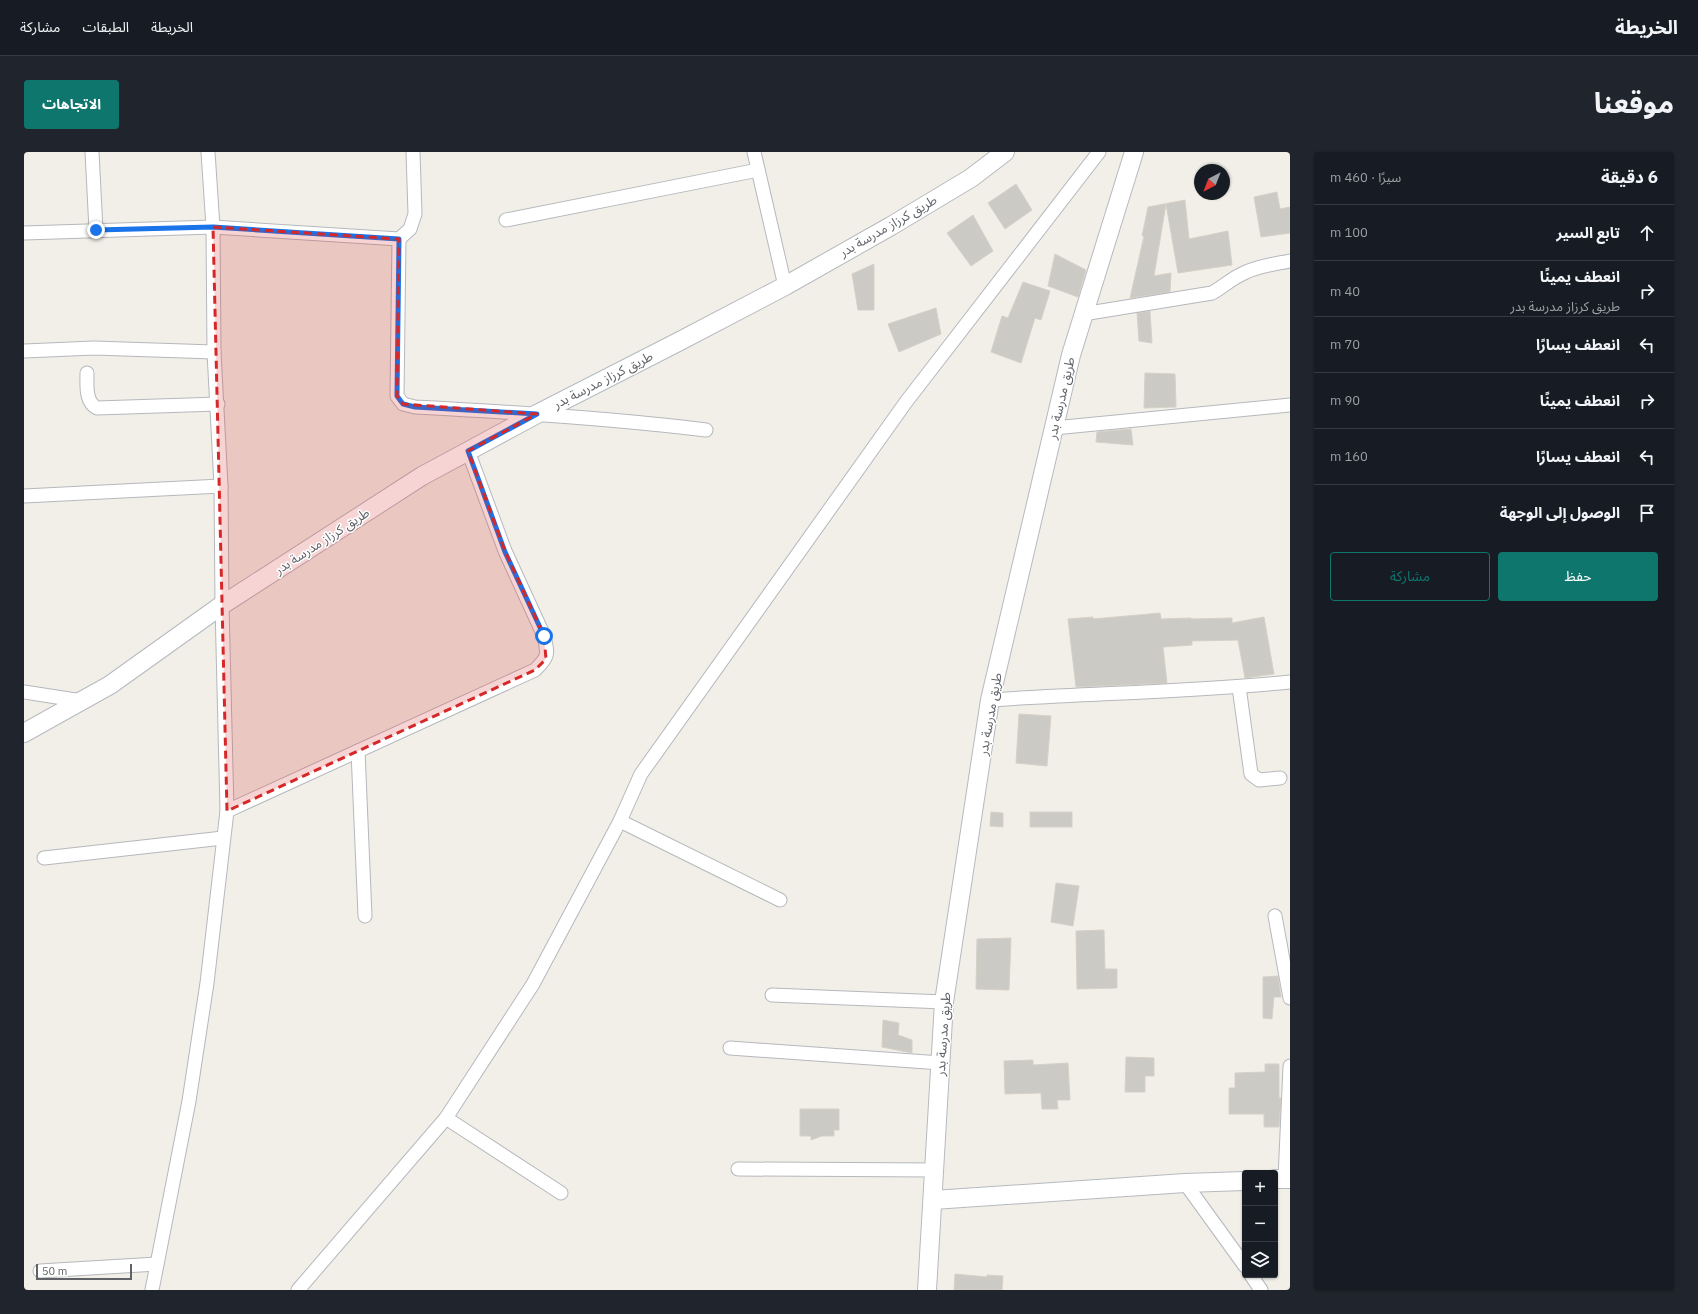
<!DOCTYPE html>
<html lang="ar">
<meta charset="utf-8">
<style>
:root{--surface:#171b24;--page:#20242c;--text:#f1f3f6;--muted:#9ea1a6;--line:#363941;--accent:#0f766e}
body{margin:0;font-family:"IBM Plex Sans","Noto Sans Arabic",sans-serif;background:var(--page);color:var(--text);direction:rtl}
.controls{position:absolute;right:12px;bottom:12px;display:grid;overflow:hidden;border-radius:4px;box-shadow:0 1px 3px #0004}
.controls button{width:36px;height:36px;display:grid;place-items:center;padding:0;border:0;border-bottom:1px solid var(--line);background:var(--surface);color:var(--text);font:20px sans-serif}
.compass{position:absolute;left:1170px;top:12px;width:36px;height:36px;border-radius:50%;background:var(--surface);box-shadow:0 1px 3px #0004;rotate:222deg}
.scale{position:absolute;left:12px;bottom:10px;width:96px;box-sizing:border-box;padding-left:4px;border:2px solid #5f6368;border-top:0;font-size:11px;line-height:14px;white-space:nowrap;color:#5f6368;-webkit-text-stroke:3px #fff;paint-order:stroke}
.stop{position:absolute;width:12px;height:12px;margin:-9px;border:3px solid #1a73e8;border-radius:50%;background:#fff}
.stop.end{background:#1a73e8;border-color:#fff;box-shadow:0 1px 4px #0008}
.list{margin:0;padding:0;list-style:none}
h2{display:flex;justify-content:space-between;align-items:center;height:52px;margin:0;padding:0 16px;font-size:17px}
h2 small{font-size:13px;font-weight:400;color:var(--muted)}
.list li{display:grid;grid-template-columns:26px 1fr auto;gap:12px;align-items:center;box-sizing:border-box;height:56px;padding:0 16px;border-top:1px solid var(--line)}
.list b{display:block;font-size:15px;white-space:nowrap}
.list p{margin:0;font-size:13px;white-space:nowrap;color:var(--muted)}
.list em{font-size:13px;font-style:normal;color:var(--muted)}
.actions{display:flex;gap:8px;padding:12px 16px}
.actions a{flex:1;padding:9px 0;border:1px solid var(--accent);border-radius:4px;text-align:center;font-size:14px;color:var(--accent)}
.actions .main{background:var(--accent);color:#fff}
.icon{flex:none;width:22px;height:22px;fill:none;stroke:currentColor;stroke-width:2;stroke-linecap:round;stroke-linejoin:round}
.map{position:relative;flex:none;width:1266px;height:1138px;overflow:hidden;direction:ltr;border-radius:4px}
header{display:flex;align-items:center;gap:24px;box-sizing:border-box;height:56px;padding:0 20px;background:var(--surface);border-bottom:1px solid var(--line)}
header strong{font-size:19px}
nav{display:flex;gap:22px;margin-inline-start:auto;font-size:14px}
.intro{display:flex;align-items:center;justify-content:space-between;box-sizing:border-box;height:96px;padding:0 24px}
h1{margin:0;font-size:28px}
.button{padding:10px 18px;border-radius:4px;background:var(--accent);color:#fff;font-size:14px;font-weight:700}
main{display:flex;gap:24px;padding:0 24px}
aside{flex:1;background:var(--surface);border-radius:4px;box-shadow:0 1px 3px #0004}
.map>svg:first-child{display:block}
.building{fill:#cccac5;stroke:#d6d1c6}
.lines{fill:none;stroke-linecap:round;stroke-linejoin:round}
.street-casing{stroke:#b5b8bc;stroke-width:15}
.secondary-casing{stroke:#b6babf;stroke-width:20}
.street{stroke:#fff;stroke-width:13}
.secondary{stroke:#fff;stroke-width:18}
.route{stroke:#1a73e8;stroke-width:5}
.marked{fill:#d62828;fill-opacity:0.2;stroke:#d62828;stroke-width:3;stroke-dasharray:8 5;stroke-linejoin:round}
.labels{text-anchor:middle;dominant-baseline:central;stroke-width:3;stroke-linejoin:round;paint-order:stroke}
.street-label{font-size:13px;fill:#5f6368;stroke:#fff}
</style>
<header>
<strong>الخريطة</strong>
<nav><a>الخريطة</a><a>الطبقات</a><a>مشاركة</a></nav>
</header>
<div class="intro"><h1>موقعنا</h1><a class="button">الاتجاهات</a></div>
<main>
<aside>
<h2>6 دقيقة<small>سيرًا · 460 m</small></h2>
<ul class="list">
<li><svg class="icon" aria-label="ahead" viewBox="0 0 24 24"><path d="M12 20V5M6 11l6-6 6 6"/></svg><div><b>تابع السير</b></div><em>100 m</em></li>
<li><svg class="icon" aria-label="right" viewBox="0 0 24 24"><path d="M7 20v-9h11M14 6l5 5-5 5"/></svg><div><b>انعطف يمينًا</b><p>طريق كرزاز مدرسة بدر</p></div><em>40 m</em></li>
<li><svg class="icon" aria-label="left" viewBox="0 0 24 24"><path d="M17 20v-9H6M10 6l-5 5 5 5"/></svg><div><b>انعطف يسارًا</b></div><em>70 m</em></li>
<li><svg class="icon" aria-label="right" viewBox="0 0 24 24"><path d="M7 20v-9h11M14 6l5 5-5 5"/></svg><div><b>انعطف يمينًا</b></div><em>90 m</em></li>
<li><svg class="icon" aria-label="left" viewBox="0 0 24 24"><path d="M17 20v-9H6M10 6l-5 5 5 5"/></svg><div><b>انعطف يسارًا</b></div><em>160 m</em></li>
<li><svg class="icon" aria-label="arrive" viewBox="0 0 24 24"><path d="M6 21V4h12l-3 4 3 4H6"/></svg><div><b>الوصول إلى الوجهة</b></div></li>
</ul>
<div class="actions"><a class="main">حفظ</a><a>مشاركة</a></div>
</aside>
<div class="map">
<svg width="1266" height="1138" viewBox="0 0 1266 1138">
<rect width="100%" height="100%" fill="#f1efe8"/>
<g class="building">
<path d="M992 32 1008 58 981 77 964 51Z"/>
<path d="M1253 40 1256 57 1266 55V81L1237 85 1230 45Z"/>
<path d="M1161 48 1165 87 1204 79 1208 113 1154 121 1142 52 1130 124 1147 121 1146 140 1106 146 1120 84H1118L1124 55Z"/>
<path d="M949 63 969 99 947 114 923 81Z"/>
<path d="M1031 102 1062 118 1054 145 1024 134Z"/>
<path d="M850 112V158H834L828 122Z"/>
<path d="M999 130 1026 139 1017 168 1011 166 997 211 967 200 978 164 984 166Z"/>
<path d="M912 156 917 182 875 200 864 172Z"/>
<path d="M1126 159 1128 191 1115 189 1113 161Z"/>
<path d="M1121 221 1151 222 1152 255 1120 256Z"/>
<path d="M1107 277 1109 293 1072 290 1073 280Z"/>
<path d="M1136 461 1137 467 1167 466V467L1208 466V471L1240 465 1250 522 1221 526 1214 488 1168 489V493L1139 495 1143 531 1052 535 1044 467 1069 465V467Z"/>
<path d="M995 562 1027 564 1023 614 992 611Z"/>
<path d="M967 660 979 661V675L966 674Z"/>
<rect x="1006" y="660" width="42" height="15"/>
<path d="M1032 731 1055 734 1049 774 1027 770Z"/>
<path d="M1080 778 1081 817H1093V836L1053 837 1052 779Z"/>
<path d="M987 786 985 838 952 837 953 787Z"/>
<path d="M1254 824 1257 845H1250L1248 867 1239 866V825Z"/>
<path d="M859 868 875 871 874 883 888 888V901L858 895Z"/>
<path d="M1102 905 1130 906V924H1121V940H1101Z"/>
<path d="M1009 908V913L1044 911 1046 948H1033L1034 957H1018L1017 941 981 942 980 909Z"/>
<path d="M1241 912H1255V946H1257L1255 975H1240V962H1205V936H1211V921L1241 920Z"/>
<path d="M776 957H815V978H810V984H798L787 988V984H776Z"/>
<path d="M931 1122 963 1125V1123L979 1124 978 1138H930Z"/>
</g>
<g class="lines">
<defs>
<g id="street">
<path d="M68 0 72 78"/>
<path d="M730 0 761 134"/>
<path d="M482 68 734 18"/>
<path d="M0 81 189 75 375 87 386 77 391 62 389 0"/>
<path d="M375 87 373 244 379 252 391 255C488 260 585 266 682 278"/>
<path d="M1059 162 1188 141C1199 135 1208 126 1220 121 1234 114 1251 112 1266 109"/>
<path d="M0 199 70 196 190 200"/>
<path d="M63 221C63 233 61 250 73 256L194 252"/>
<path d="M1030 276 1266 253"/>
<path d="M0 344 197 334"/>
<path d="M1215 535 1227 622 1235 628 1256 626"/>
<path d="M0 540 58 549"/>
<path d="M966 548C1066 541 1166 540 1266 530"/>
<path d="M334 599 341 764"/>
<path d="M203 659 511 518C525 504 524 503 520 484L481 399 444 299"/>
<path d="M596 669 756 748"/>
<path d="M20 706 199 686"/>
<path d="M1251 764 1266 846"/>
<path d="M748 843 920 850"/>
<path d="M706 896 917 911"/>
<path d="M422 966 537 1041"/>
<path d="M714 1017 910 1018"/>
<path d="M1261 1027 1266 914"/>
<path d="M1161 1031 1221 1114"/>
<path d="M16 1119 133 1112"/>
<path d="M1227 1123 1237 1138"/>
<path d="M128 1138 165 949 183 831 203 659 198 453 197 334 190 200 189 75 184 0"/>
<path d="M274 1138 422 966 509 832 596 669 617 622 882 250 1075 0"/>
</g>
<g id="secondary">
<path d="M0 581 86 533 198 453 398 324 513 262 654 190 761 134 867 74 947 26 981 0"/>
<path d="M1251 1027H1266"/>
<path d="M909 1048 1161 1031 1221 1029"/>
<path d="M903 1138 920 850 966 548 1047 203 1110 0"/>
</g>
</defs>
<use href="#street" class="street-casing"/>
<use href="#secondary" class="secondary-casing"/>
<use href="#street" class="street"/>
<use href="#secondary" class="secondary"/>
</g>
<g class="lines">
<path class="route" d="M72 78 189 75 375 87 373 244 379 252 391 255 513 262 444 299 481 400 520 484"/>
</g>
<path class="marked" d="M189 75 375 87 373 244 379 252 513 262 444 299 481 399 520 484 522 507 511 518 203 659Z"/>
<g class="labels">
<g class="street-label">
<text transform="translate(864 74) rotate(-30)">طريق كرزاز مدرسة بدر</text>
<text transform="translate(579 228) rotate(-27)">طريق كرزاز مدرسة بدر</text>
<text transform="translate(1037 246) rotate(-77)">طريق مدرسة بدر</text>
<text transform="translate(298 389) rotate(-33)">طريق كرزاز مدرسة بدر</text>
<text transform="translate(966 562) rotate(-80)">طريق مدرسة بدر</text>
<text transform="translate(919 882) rotate(-86)">طريق مدرسة بدر</text>
</g>
</g>
</svg>
<div class="controls">
<button>+</button>
<button>−</button>
<button><svg class="icon" aria-label="layers" viewBox="0 0 24 24"><path d="M12 4l9 5-9 5-9-5zM3 14l9 5 9-5"/></svg></button>
</div>
<svg class="compass" viewBox="-18 -18 36 36"><path d="M0-13l5 13h-10z" fill="#e53935"/><path d="M0 13l5-13h-10z" fill="#9ea1a6"/></svg>
<div class="scale">50 m</div>
<div class="stop" style="left:520px;top:484px"></div>
<div class="stop end" style="left:72px;top:78px"></div>
</div>
</main>
